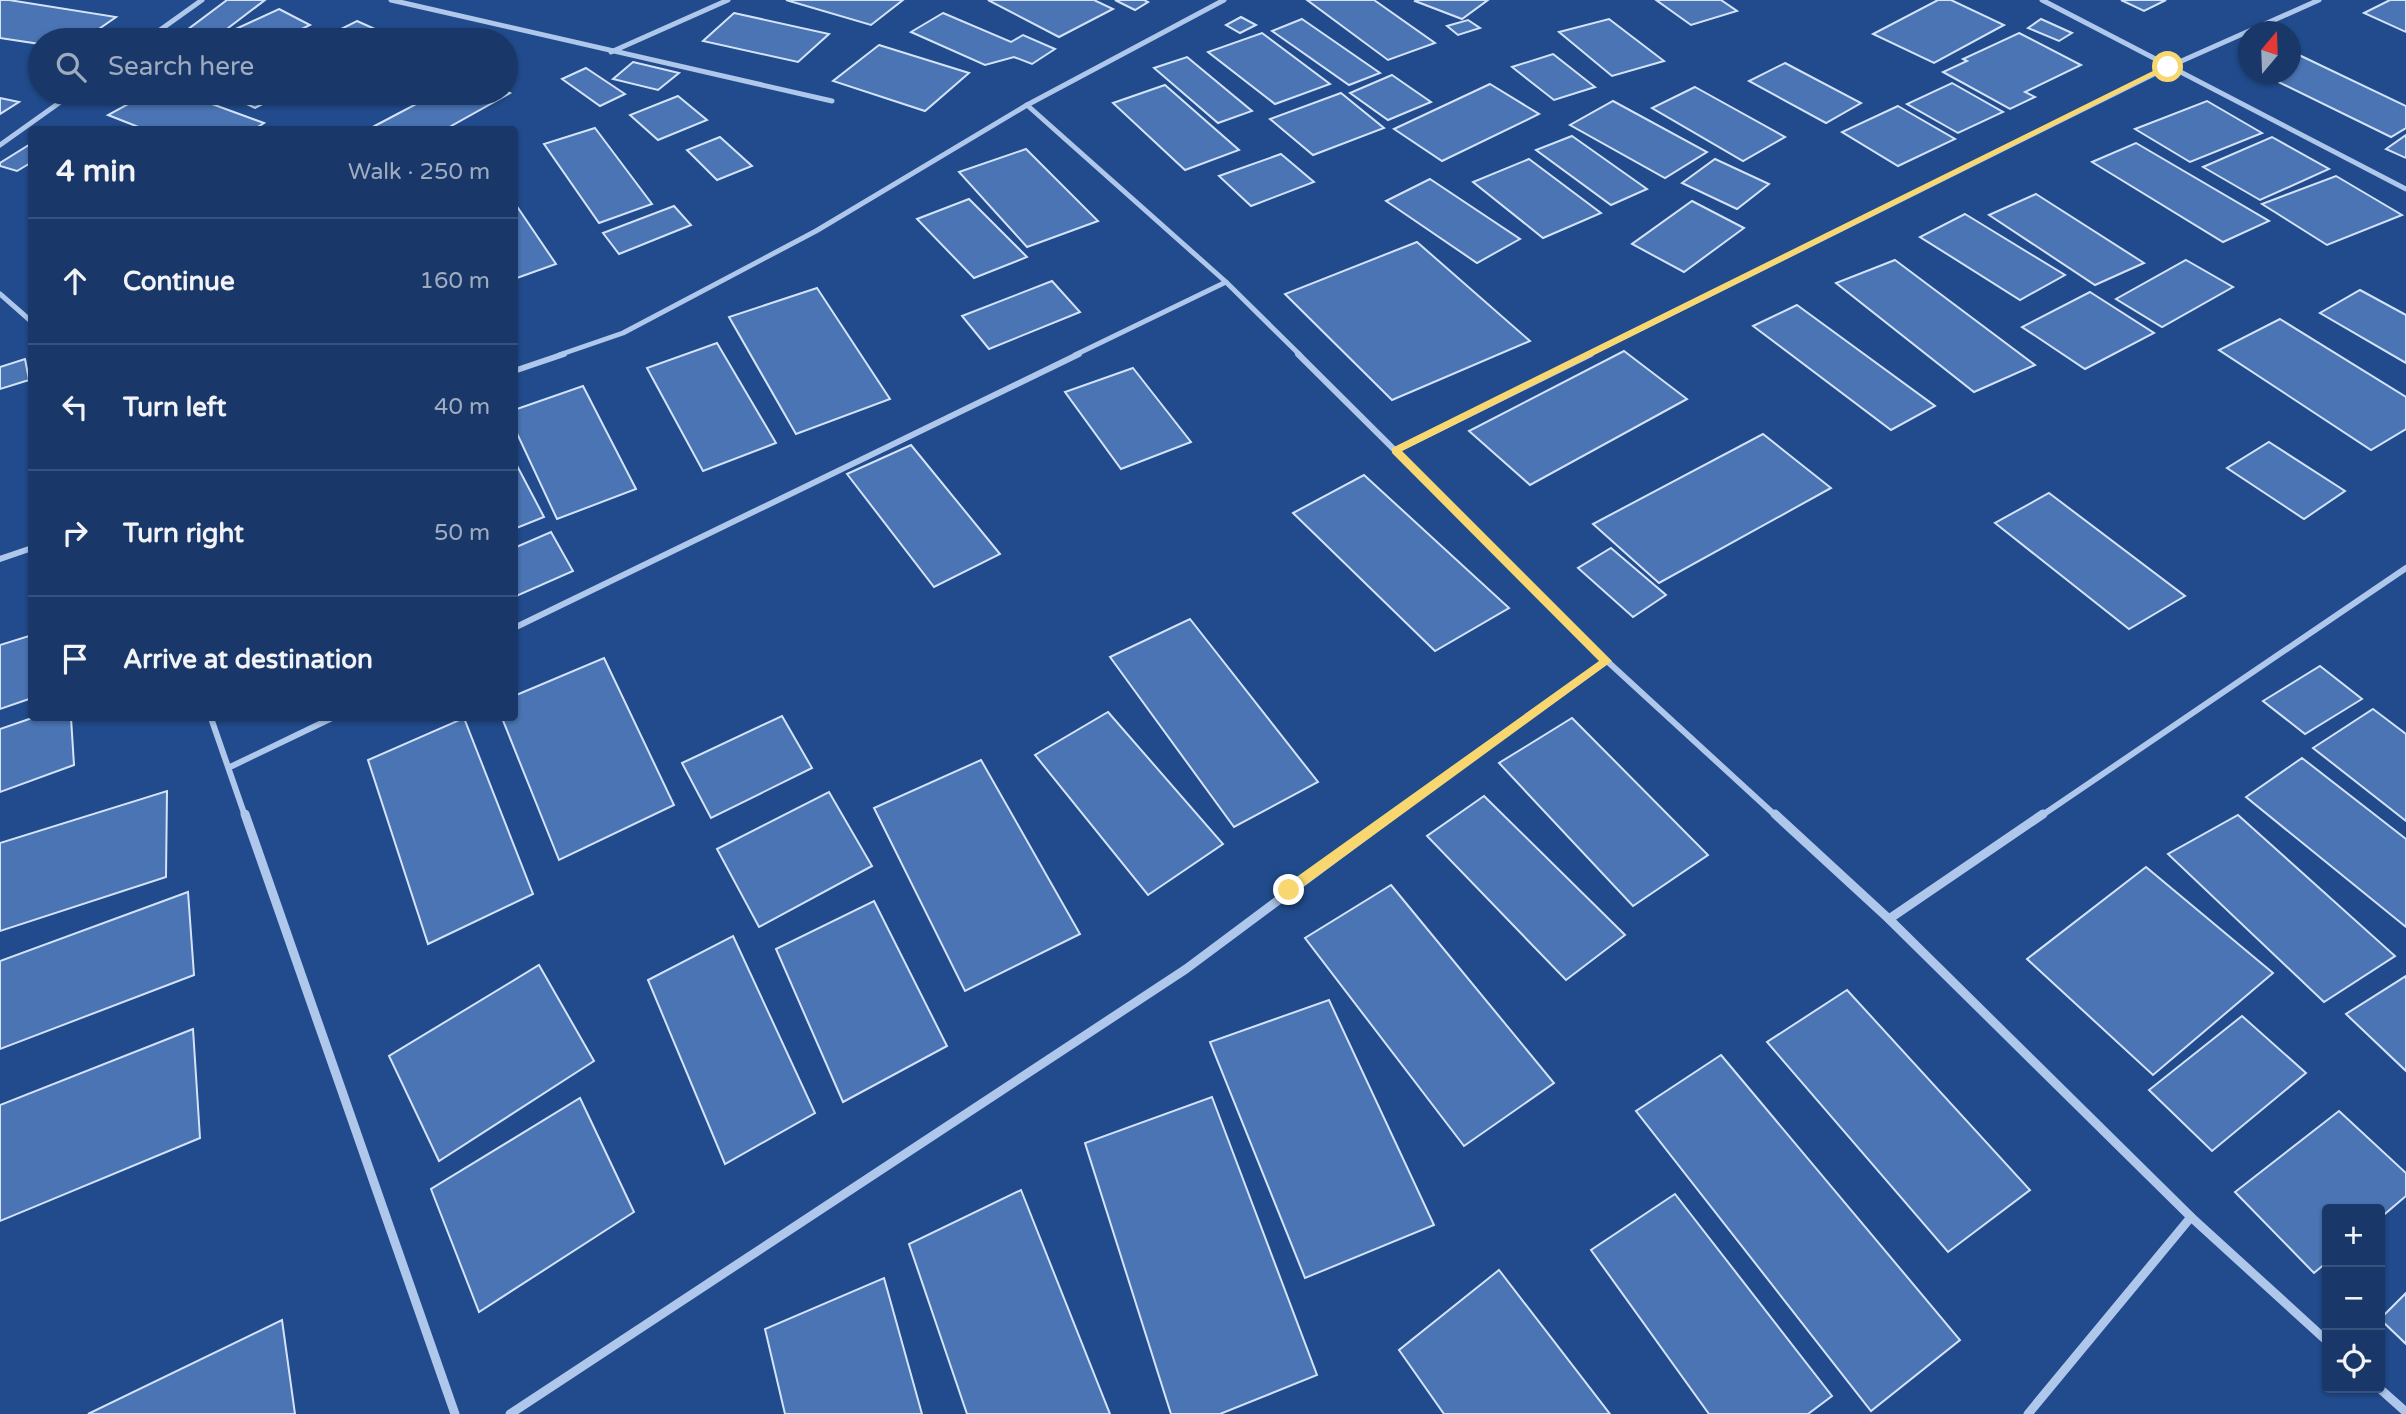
<!DOCTYPE html>
<meta charset="utf-8">
<style>
:root{--surface:#193869;--page:#264371;--text:#f1f3f6;--muted:#9facc0;--line:#37527d}
body{margin:0;font-family:"Varela Round",sans-serif;background:var(--page);color:var(--text)}
.controls{position:absolute;right:21px;bottom:21px;display:grid;overflow:hidden;border-radius:7px;box-shadow:0 2px 5px #0004}
.controls button{width:63px;height:63px;display:grid;place-items:center;padding:0;border:0;border-bottom:2px solid var(--line);background:var(--surface);color:var(--text);font:35px sans-serif}
.compass{position:absolute;left:2238px;top:21px;width:63px;height:63px;border-radius:50%;background:var(--surface);box-shadow:0 2px 5px #0004;rotate:19deg}
.stop{position:absolute;width:21px;height:21px;margin:-16px;border:5px solid #f8d770;border-radius:50%;background:#fff}
.stop.end{background:#f8d770;border-color:#fff;box-shadow:0 2px 7px #0008}
.list{margin:0;padding:0;list-style:none}
h2{display:flex;justify-content:space-between;align-items:center;height:91px;margin:0;padding:0 28px;font-size:30px}
h2 small{font-size:23px;font-weight:400;color:var(--muted)}
.list li{display:grid;grid-template-columns:46px 1fr auto;gap:21px;align-items:center;box-sizing:border-box;height:126px;padding:0 28px;border-top:2px solid var(--line)}
.list b{display:block;font-size:26px;white-space:nowrap}
.list em{font-size:23px;font-style:normal;color:var(--muted)}
.icon{flex:none;width:38px;height:38px;fill:none;stroke:currentColor;stroke-width:2;stroke-linecap:round;stroke-linejoin:round}
.map{position:relative;flex:none;width:2406px;height:1414px;overflow:hidden}
.search{position:absolute;background:var(--surface);box-shadow:0 2px 5px #0004;left:28px;top:28px;width:490px;height:77px;display:flex;align-items:center;gap:18px;box-sizing:border-box;padding:0 24px;border-radius:38px;color:var(--muted);font-size:26px}
.panel{position:absolute;background:var(--surface);box-shadow:0 2px 5px #0004;left:28px;top:126px;width:490px;height:595px;border-radius:7px}
.map>svg:first-child{display:block}
.building{fill:#4a74b3;stroke:#d4e3f8;stroke-width:2}
.lines{fill:none;stroke-linecap:round;stroke-linejoin:round}
.street-far2{stroke:#afc7eb;stroke-width:5}
.street-far1{stroke:#afc7eb;stroke-width:6}
.street{stroke:#afc7eb;stroke-width:9}
.route{fill:#f8d770}
</style>
<div class="map">
<svg width="2406" height="1414" viewBox="0 0 2406 1414">
<rect width="100%" height="100%" fill="#214b8c"/>
<g class="building">
<path d="M0 0H9L116 17 83 40H40V44L0 38Z"/>
<path d="M227 0H265L219 35 187 30Z"/>
<path d="M786 0H903L871 25Z"/>
<path d="M988 0H1094L1113 9 1059 37Z"/>
<path d="M1115 0H1144L1148 2 1135 10Z"/>
<path d="M1307 0H1374L1435 43 1388 60Z"/>
<path d="M1416 0H1488L1462 19 1415 1Z"/>
<path d="M1656 0H1721L1737 11 1691 25Z"/>
<path d="M1938 0H1951L2004 25 1934 63 1873 34Z"/>
<path d="M2121 0H2166L2144 11Z"/>
<path d="M2390 0H2406V32L2364 13Z"/>
<path d="M279 9 310 25 279 40H212Z"/>
<path d="M734 13 829 34 798 62 703 41Z"/>
<path d="M943 13 1011 42 1023 35 1055 49 1032 64 1014 57 985 65 911 32Z"/>
<path d="M1241 17 1256 25 1240 33 1226 25Z"/>
<path d="M1302 19 1380 73 1349 85 1272 31Z"/>
<path d="M1609 19 1664 61 1612 76 1559 32Z"/>
<path d="M2041 19 2072 33 2059 41 2028 28Z"/>
<path d="M1468 20 1480 28 1458 35 1447 26Z"/>
<path d="M357 21 395 38 391 40H319Z"/>
<path d="M1262 33 1330 84 1275 104 1208 52Z"/>
<path d="M2019 33 2081 65 2025 92 2035 97 2010 109 1943 72 1967 61 1963 59Z"/>
<path d="M879 45 969 73 925 111 833 81Z"/>
<path d="M1553 54 1595 87 1554 100 1512 67Z"/>
<path d="M2299 55 2406 106V128L2391 137 2262 74H2290V60Z"/>
<path d="M1187 57 1252 111 1218 123 1154 68Z"/>
<path d="M633 62 679 73 658 90 613 79Z"/>
<path d="M1785 63 1861 103 1826 123 1749 81Z"/>
<path d="M586 68 625 94 600 106 562 79Z"/>
<path d="M1392 75 1431 102 1388 120 1350 93Z"/>
<path d="M1952 83 2003 112 1958 133 1907 104Z"/>
<path d="M1490 84 1539 114 1442 161 1394 129Z"/>
<path d="M1165 85 1239 150 1185 170 1113 103Z"/>
<path d="M1695 87 1785 137 1743 161 1652 108Z"/>
<path d="M506 91 510 93 444 130H367L437 93Z"/>
<path d="M148 93H182L264 123 253 130H146L108 115Z"/>
<path d="M223 93H284L255 108Z"/>
<path d="M1341 93 1384 128 1313 155 1270 119Z"/>
<path d="M678 96 707 120 658 140 630 115Z"/>
<path d="M0 98 19 102 0 114Z"/>
<path d="M1613 101 1707 152 1665 178 1570 125Z"/>
<path d="M2207 101 2262 133 2190 162 2135 129Z"/>
<path d="M1898 106 1955 139 1898 166 1842 132Z"/>
<path d="M595 128 652 204 599 223 544 144Z"/>
<path d="M2406 135V158L2386 149Z"/>
<path d="M1572 136 1647 189 1611 205 1536 150Z"/>
<path d="M720 137 752 166 717 180 687 150Z"/>
<path d="M2272 137 2329 169 2260 200 2203 167Z"/>
<path d="M32 143V162L17 171 0 166V163Z"/>
<path d="M2136 143 2269 221 2223 242 2092 162Z"/>
<path d="M1026 149 1098 221 1027 247 959 172Z"/>
<path d="M1281 154 1314 182 1251 206 1219 176Z"/>
<path d="M1529 159 1601 213 1543 238 1473 182Z"/>
<path d="M1715 159 1769 184 1737 209 1682 183Z"/>
<path d="M2336 176 2402 215 2327 245 2262 204Z"/>
<path d="M1430 179 1520 239 1477 263 1386 201Z"/>
<path d="M2036 194 2144 263 2095 285 1989 215Z"/>
<path d="M969 199 1027 257 974 278 917 219Z"/>
<path d="M1692 201 1744 228 1684 272 1632 244Z"/>
<path d="M514 202 556 264 514 279Z"/>
<path d="M674 206 691 225 619 254 603 233Z"/>
<path d="M1965 214 2065 275 2020 300 1920 237Z"/>
<path d="M1417 242 1530 341 1392 400 1285 294Z"/>
<path d="M1895 260 2035 365 1974 392 1836 283Z"/>
<path d="M2186 260 2233 287 2162 327 2116 299Z"/>
<path d="M1052 281 1080 312 989 349 962 316Z"/>
<path d="M817 288 890 399 796 434 729 317Z"/>
<path d="M2360 290 2406 315V363L2320 313Z"/>
<path d="M2090 292 2154 333 2085 369 2022 327Z"/>
<path d="M1797 305 1935 406 1891 430 1753 326Z"/>
<path d="M2280 319 2406 397V429L2371 450 2219 350Z"/>
<path d="M717 343 776 443 703 471 647 368Z"/>
<path d="M1624 351 1687 399 1530 485 1469 431Z"/>
<path d="M25 359 29 380 0 389V367Z"/>
<path d="M1133 368 1191 442 1121 469 1065 392Z"/>
<path d="M583 386 636 489 557 519 514 427V410Z"/>
<path d="M1763 434 1831 488 1659 583 1593 524Z"/>
<path d="M2269 442 2345 491 2304 519 2227 468Z"/>
<path d="M911 445 1000 554 934 587 847 474Z"/>
<path d="M514 460 544 517 514 529Z"/>
<path d="M1364 475 1509 608 1435 651 1293 513Z"/>
<path d="M2049 493 2185 596 2129 629 1995 523Z"/>
<path d="M551 532 573 571 514 597V548Z"/>
<path d="M1611 548 1666 595 1633 617 1578 568Z"/>
<path d="M1190 619 1318 782 1234 827 1110 657Z"/>
<path d="M32 635V698L0 709V645Z"/>
<path d="M604 658 674 805 559 860 502 718H514V696Z"/>
<path d="M2320 666 2362 699 2305 734 2263 701Z"/>
<path d="M2373 709 2406 734V821L2313 748Z"/>
<path d="M1108 712 1223 844 1148 895 1035 755Z"/>
<path d="M782 716 812 768 711 818 682 763Z"/>
<path d="M32 718H71L74 765 0 792V729Z"/>
<path d="M464 718 533 894 428 944 368 760Z"/>
<path d="M1572 718 1708 855 1633 906 1499 763Z"/>
<path d="M2302 758 2406 839V927L2246 797Z"/>
<path d="M981 760 1080 934 965 991 874 808Z"/>
<path d="M167 791 166 877 0 931V843Z"/>
<path d="M829 792 872 866 759 927 717 849Z"/>
<path d="M1484 796 1625 935 1566 980 1427 836Z"/>
<path d="M2238 815 2395 956 2324 1002 2168 854Z"/>
<path d="M2146 867 2273 973 2153 1075 2027 959Z"/>
<path d="M1391 885 1554 1083 1464 1146 1305 938Z"/>
<path d="M188 892 194 975 0 1049V961Z"/>
<path d="M874 901 947 1046 843 1102 776 949Z"/>
<path d="M733 936 815 1113 725 1164 648 980Z"/>
<path d="M539 965 594 1061 439 1161 389 1056Z"/>
<path d="M2406 976V1071L2346 1014Z"/>
<path d="M1847 990 2030 1190 1948 1252 1767 1042Z"/>
<path d="M1329 1000 1434 1225 1305 1278 1210 1042Z"/>
<path d="M2242 1016 2306 1073 2212 1151 2149 1090Z"/>
<path d="M193 1029 200 1138 0 1221V1105Z"/>
<path d="M1721 1055 1960 1340 1871 1411 1636 1111Z"/>
<path d="M1212 1097 1317 1375 1220 1414H1171L1085 1143Z"/>
<path d="M580 1098 634 1212 479 1312 431 1189Z"/>
<path d="M2339 1111 2406 1173V1196L2380 1218V1209H2327V1262L2314 1273 2235 1192Z"/>
<path d="M1021 1190 1110 1414H967L909 1244Z"/>
<path d="M1675 1194 1832 1396 1808 1414H1709L1591 1250Z"/>
<path d="M1499 1270 1610 1414H1444L1399 1350Z"/>
<path d="M884 1278 922 1414H785L765 1329Z"/>
<path d="M2406 1293V1344L2380 1319Z"/>
<path d="M282 1320 295 1414H88Z"/>
</g>
<g class="lines">
<g class="street-far2">
<path d="M391 0 832 101"/>
<path d="M2042 0 2406 189"/>
<path d="M146 40 202 0"/>
<path d="M611 52 728 0"/>
<path d="M1027 105 1226 282 1300 355"/>
<path d="M0 145 73 93"/>
<path d="M0 294 32 322"/>
<path d="M559 355 623 333 816 231 1027 105 1224 0"/>
<path d="M1075 355 1226 282"/>
<path d="M1588 355 2168 67 2319 0"/>
</g>
<g class="street-far1">
<path d="M1298 354 1607 661 1776 816"/>
<path d="M514 371 564 354"/>
<path d="M1395 451 1591 354"/>
<path d="M0 559 32 548"/>
<path d="M514 628 1079 354"/>
<path d="M211 718 245 816"/>
<path d="M230 767 332 718"/>
<path d="M1392 816 1607 661"/>
<path d="M2041 816 2406 568"/>
</g>
<g class="street">
<path d="M245 814 455 1414"/>
<path d="M1775 814 1889 919 2191 1217 2327 1341"/>
<path d="M1889 919 2043 814"/>
<path d="M2379 1388 2406 1412"/>
<path d="M510 1414 1186 969 1394 814"/>
<path d="M2028 1414 2191 1217"/>
</g>
</g>
<path class="route" d="M2165 65 2171 67 1402 451 1612 661 1293 894H1284V886L1599 661 1392 453V448Z"/>
</svg>
<div class="controls">
<button>+</button>
<button>−</button>
<button><svg class="icon" aria-label="locate" viewBox="0 0 24 24"><circle cx="12" cy="12" r="6"/><path d="M12 2v4M12 18v4M2 12h4M18 12h4"/></svg></button>
</div>
<svg class="compass" viewBox="-18 -18 36 36"><path d="M0-13l5 13h-10z" fill="#e53935"/><path d="M0 13l5-13h-10z" fill="#9facc0"/></svg>
<div class="stop" style="left:2168px;top:67px"></div>
<div class="stop end" style="left:1289px;top:890px"></div>
<div class="search"><svg class="icon" aria-label="search" viewBox="0 0 24 24"><circle cx="10" cy="10" r="6"/><path d="M15 15l6 6"/></svg>Search here</div>
<section class="panel">
<h2>4 min<small>Walk · 250 m</small></h2>
<ul class="list">
<li><svg class="icon" aria-label="ahead" viewBox="0 0 24 24"><path d="M12 20V5M6 11l6-6 6 6"/></svg><div><b>Continue</b></div><em>160 m</em></li>
<li><svg class="icon" aria-label="left" viewBox="0 0 24 24"><path d="M17 20v-9H6M10 6l-5 5 5 5"/></svg><div><b>Turn left</b></div><em>40 m</em></li>
<li><svg class="icon" aria-label="right" viewBox="0 0 24 24"><path d="M7 20v-9h11M14 6l5 5-5 5"/></svg><div><b>Turn right</b></div><em>50 m</em></li>
<li><svg class="icon" aria-label="arrive" viewBox="0 0 24 24"><path d="M6 21V4h12l-3 4 3 4H6"/></svg><div><b>Arrive at destination</b></div></li>
</ul>
</section>
</div>
